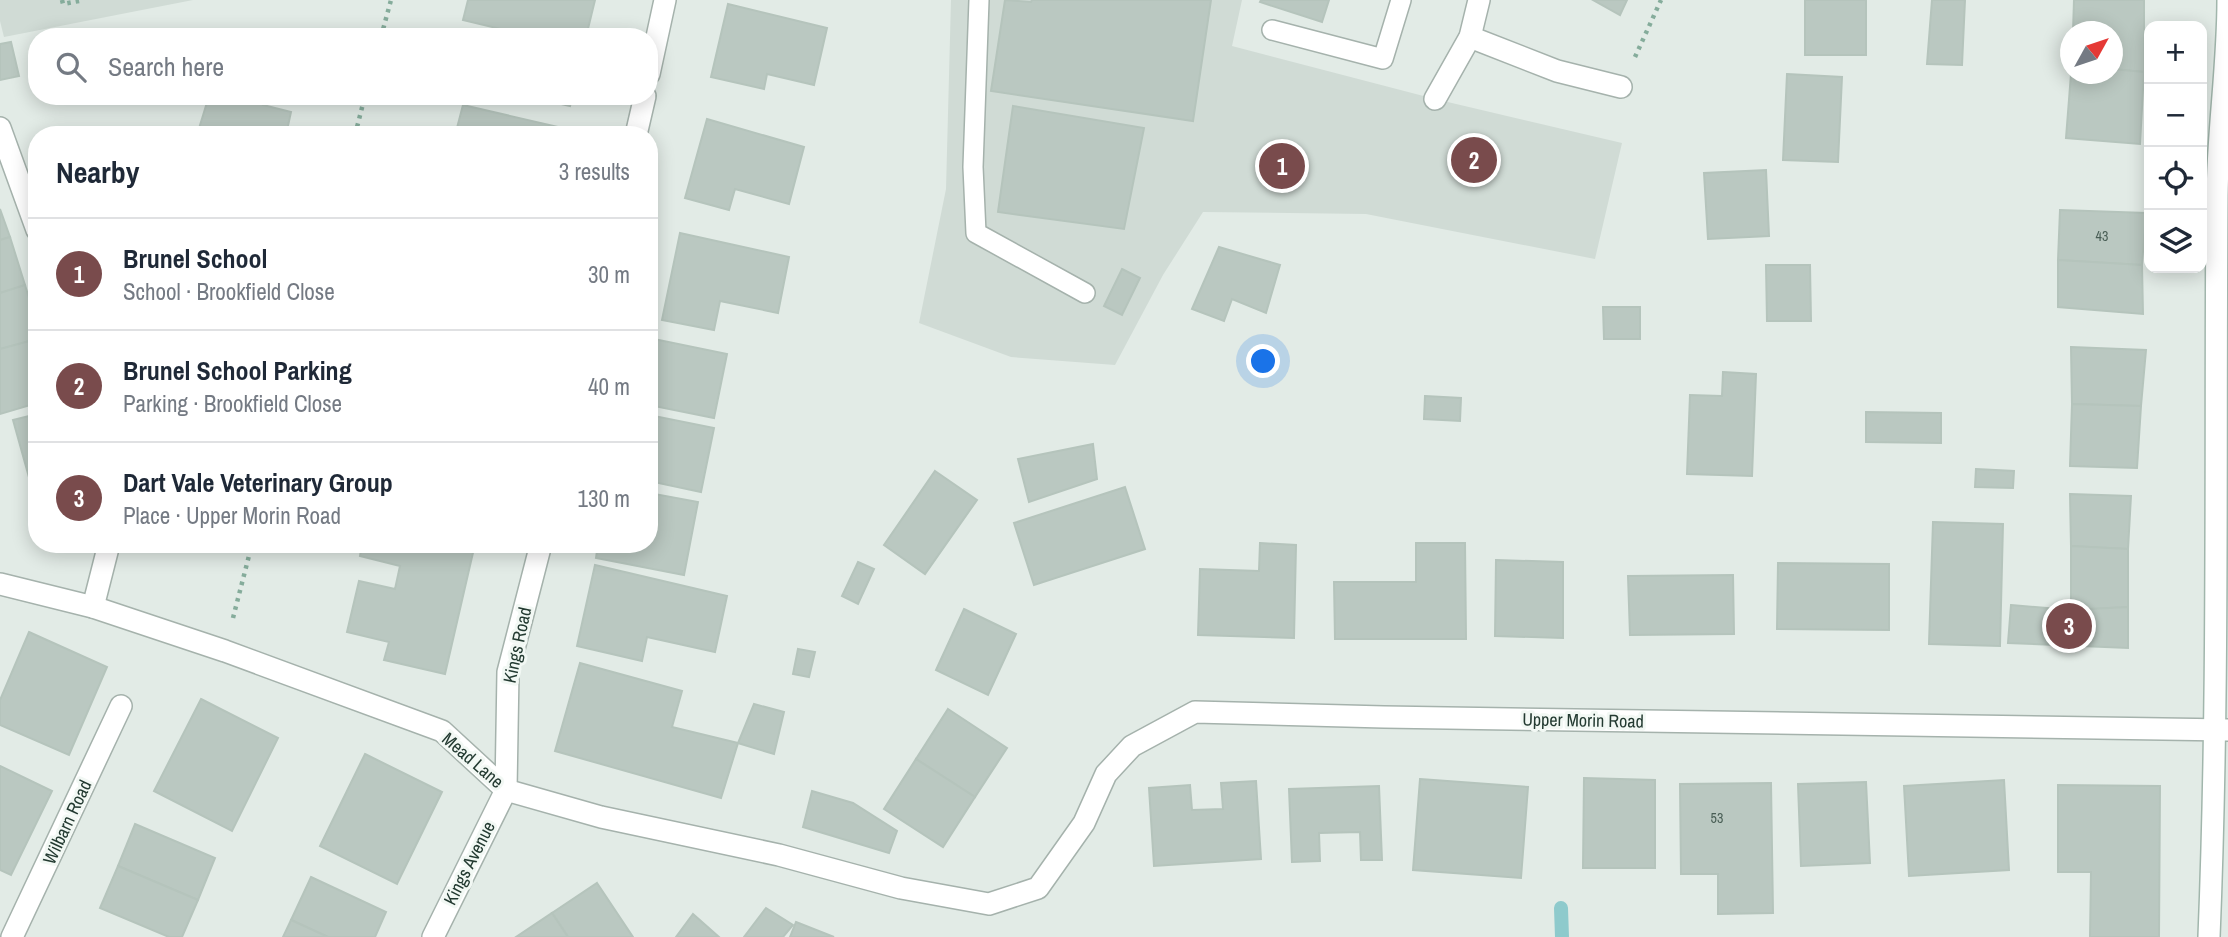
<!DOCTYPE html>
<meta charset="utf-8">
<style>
:root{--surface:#fff;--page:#f6f6f7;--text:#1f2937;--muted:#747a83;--line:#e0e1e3;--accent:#794b4c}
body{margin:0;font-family:"Archivo Narrow",sans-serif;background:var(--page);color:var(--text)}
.controls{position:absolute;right:21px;top:21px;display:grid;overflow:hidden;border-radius:14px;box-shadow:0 4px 18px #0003}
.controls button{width:63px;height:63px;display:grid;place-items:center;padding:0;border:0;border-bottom:2px solid var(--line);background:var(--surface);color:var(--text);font:35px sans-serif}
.compass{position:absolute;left:2060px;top:21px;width:63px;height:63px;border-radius:50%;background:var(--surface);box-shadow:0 4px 18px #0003;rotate:50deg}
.you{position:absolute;left:1264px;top:362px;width:24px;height:24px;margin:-18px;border:5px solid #fff;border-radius:50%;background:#1a73e8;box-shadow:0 0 0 10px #1a73e833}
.badge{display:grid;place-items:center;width:46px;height:46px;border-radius:50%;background:var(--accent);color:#fff;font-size:23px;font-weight:700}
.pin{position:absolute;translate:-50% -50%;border:4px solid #fff;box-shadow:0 2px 7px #0006}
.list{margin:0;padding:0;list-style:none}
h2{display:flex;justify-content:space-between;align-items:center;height:91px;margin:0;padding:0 28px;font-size:30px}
h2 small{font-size:23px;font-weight:400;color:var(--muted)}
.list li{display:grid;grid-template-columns:46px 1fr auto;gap:21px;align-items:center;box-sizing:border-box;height:112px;padding:0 28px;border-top:2px solid var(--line)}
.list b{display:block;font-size:26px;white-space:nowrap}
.list p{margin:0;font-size:23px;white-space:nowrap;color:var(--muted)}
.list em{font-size:23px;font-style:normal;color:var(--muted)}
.icon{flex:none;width:38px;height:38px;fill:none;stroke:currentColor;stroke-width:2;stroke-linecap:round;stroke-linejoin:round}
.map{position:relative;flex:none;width:2228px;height:937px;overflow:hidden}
.search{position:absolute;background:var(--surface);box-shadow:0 4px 18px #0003;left:28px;top:28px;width:630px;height:77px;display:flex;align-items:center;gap:18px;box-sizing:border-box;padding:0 24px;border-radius:28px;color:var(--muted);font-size:26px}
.panel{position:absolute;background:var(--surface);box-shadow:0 4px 18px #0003;left:28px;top:126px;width:630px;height:427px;border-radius:28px}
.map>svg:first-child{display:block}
.built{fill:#d0dbd5}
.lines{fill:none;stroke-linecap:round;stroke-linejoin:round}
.stream{stroke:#8ecacc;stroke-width:14}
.building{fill:#bac8c1;stroke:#b5c4bc;stroke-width:2}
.lane-casing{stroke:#a5b2ac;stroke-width:22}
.street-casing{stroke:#a5b2ac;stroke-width:24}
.secondary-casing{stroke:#a1b6ac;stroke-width:24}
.path{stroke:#85ac9b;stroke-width:4.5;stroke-dasharray:3.5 5;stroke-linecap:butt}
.lane{stroke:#fff;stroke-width:19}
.street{stroke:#fff;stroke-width:21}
.secondary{stroke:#fff;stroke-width:21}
.labels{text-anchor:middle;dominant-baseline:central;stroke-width:6;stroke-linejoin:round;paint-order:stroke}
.number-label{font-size:14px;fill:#495e55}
.street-label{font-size:18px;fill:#233a31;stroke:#f2f8f4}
</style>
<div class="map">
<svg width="2228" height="937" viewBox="0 0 2228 937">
<rect width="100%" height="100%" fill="#e2ebe6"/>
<g class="built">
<path d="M0 0H193L4 37 0 21Z"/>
<path d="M951 0H1242L1232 46 1435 99 1622 143 1595 259 1366 214 1203 212 1163 275 1115 365 1011 357 919 323 946 189Z"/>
</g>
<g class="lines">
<path class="stream" d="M1561 908 1562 937"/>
</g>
<g class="building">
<path d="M468 0H595L586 37H520L521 34 463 20Z"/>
<path d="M1005 0 1031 2 1032 0H1211L1193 121 991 91Z"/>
<path d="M1261 0H1329L1322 22 1260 2Z"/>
<path d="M1593 0H1627L1620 15Z"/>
<rect x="1805" y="0" width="61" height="55"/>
<path d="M1932 0H1965L1962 65 1927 64Z"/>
<path d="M2074 0H2144V72L2112 69V32H2073Z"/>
<path d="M728 4 827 28 814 85 767 74 764 89 711 77Z"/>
<path d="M11 42 19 76 0 80V44Z"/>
<path d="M2112 69 2144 72 2140 144 2066 138 2071 74H2112Z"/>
<path d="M1787 74 1842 77 1838 162 1783 160Z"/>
<path d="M209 96H265L263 105 291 112 286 135H197Z"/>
<path d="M527 96H573L570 106Z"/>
<path d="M463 105 571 130 570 135H487L457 128Z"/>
<path d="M1013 106 1144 128 1124 229 998 212Z"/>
<path d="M707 119 804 147 789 204 735 189 729 210 685 198Z"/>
<path d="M1766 170 1769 236 1708 239 1704 173Z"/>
<path d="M0 209 10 237 0 240Z"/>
<path d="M2060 210 2146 213 2142 265 2058 260Z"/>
<path d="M680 233 789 257 778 313 720 301 714 330 662 320Z"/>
<path d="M10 237 25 285 0 293V240Z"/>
<path d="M1219 247 1280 265 1266 313 1232 299 1224 321 1192 309Z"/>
<path d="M2058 260 2142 265 2143 314 2058 307Z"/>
<path d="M1766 265H1810L1811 321H1767Z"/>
<path d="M1122 269 1140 278 1122 315 1104 306Z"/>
<path d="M25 285 37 324V339L0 349V293Z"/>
<path d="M1603 307H1640V339H1604Z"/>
<path d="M649 338 727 354 714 418 649 405Z"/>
<path d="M37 339V403L0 414V349Z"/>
<path d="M2071 347 2146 350 2141 406 2072 404Z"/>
<path d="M1723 372 1756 374 1752 476 1687 474 1690 395 1722 396Z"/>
<path d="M1425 396 1461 398 1460 421 1424 419Z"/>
<path d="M2072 404 2141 406 2137 468 2070 466Z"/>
<path d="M1866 412 1941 413V443L1866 442Z"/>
<path d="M37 414V487L32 488 13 420Z"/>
<path d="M649 415 714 428 701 492 649 481Z"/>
<path d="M1093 444 1097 479 1029 502 1018 459Z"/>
<path d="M1976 469 2014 471 2013 488 1975 487Z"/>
<path d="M935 471 977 500 925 574 884 545Z"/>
<path d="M1125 487 1145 549 1034 585 1014 523Z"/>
<path d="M649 493 698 502 684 575 596 558 598 544H649Z"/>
<path d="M2070 494 2131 496 2128 549 2071 546Z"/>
<path d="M1933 522 2003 524 2000 646 1929 644Z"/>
<path d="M1260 543 1296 545 1294 638 1198 635 1200 569 1259 571Z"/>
<path d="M1416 543H1465L1466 639H1335L1334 582H1416Z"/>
<path d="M362 544H475L445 674 384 660 389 642 347 632 359 581 395 589 400 566 360 556Z"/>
<path d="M2071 546 2128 549V607L2071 610Z"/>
<path d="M1496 560 1563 562V638L1495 636Z"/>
<path d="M858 562 874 569 858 604 842 596Z"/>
<path d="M1778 563 1889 564V630L1777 629Z"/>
<path d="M595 565 727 596 715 652 647 637 642 661 577 646Z"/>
<path d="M1733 575 1734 634 1630 635 1628 576Z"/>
<path d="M2011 605 2071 610 2128 607V648L2008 643Z"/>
<path d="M964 609 1016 634 988 695 936 670Z"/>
<path d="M29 632 107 667 69 755 0 725V700Z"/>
<path d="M798 649 815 652 809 677 793 674Z"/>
<path d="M580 663 682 691 672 727 738 743 721 798 555 751Z"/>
<path d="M201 699 278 738 232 831 154 791Z"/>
<path d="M754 704 784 712 774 754 738 743Z"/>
<path d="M948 709 1007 748 975 797 916 759Z"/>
<path d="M365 754 442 792 397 884 320 846Z"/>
<path d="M916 759 975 797 943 847 884 809Z"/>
<path d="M0 766 52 791 11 875 0 870Z"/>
<path d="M1584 778 1655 780V868H1583Z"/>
<path d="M1420 779 1528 787 1521 878 1413 870Z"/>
<path d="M2004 780 2009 870 1909 876 1904 786Z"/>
<path d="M1256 781 1261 859 1154 866 1149 788 1190 785 1192 810 1223 809 1221 783Z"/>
<path d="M1866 782 1870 863 1801 866 1798 784Z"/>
<path d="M1771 783 1773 913 1718 914V874H1681L1680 784Z"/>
<path d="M2058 785 2160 786 2159 937H2090L2091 872H2058Z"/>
<path d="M1379 786 1382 860H1361L1360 832 1319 833 1320 861 1292 862 1289 789Z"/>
<path d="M812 791 853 803 897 831 889 853 803 827Z"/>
<path d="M135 824 215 858 198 900 118 866Z"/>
<path d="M118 866 198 900 182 937H169L100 908Z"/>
<path d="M311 877 386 912 375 937H328L291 920Z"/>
<path d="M597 883 633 937H568L552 913Z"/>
<path d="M766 908 793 925 783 937H744Z"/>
<path d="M552 913 568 937H516Z"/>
<path d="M693 914 719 937H676Z"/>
<path d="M291 920 328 937H283Z"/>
<path d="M796 922 834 937H790Z"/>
</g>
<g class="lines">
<defs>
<g id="lane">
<path d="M979 0 973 167 976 233 1085 293"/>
<path d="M1272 30 1383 59 1401 0"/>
</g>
<g id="street">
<path d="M1470 37 1557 71 1621 87"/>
<path d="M649 74 665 0"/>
<path d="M1435 99 1470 37 1479 0"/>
<path d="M0 128 37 230"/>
<path d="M636 135 645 96"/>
<path d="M0 584 93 607 225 651 442 731 506 790 601 817 779 855 901 888 989 904 1038 888 1084 823 1106 774 1132 746 1195 712 1384 717 2228 730"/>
<path d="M93 607 109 544"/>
<path d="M12 937 121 706"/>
<path d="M433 937 506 790 508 672 541 544"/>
</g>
<path id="secondary" d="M2209 937C2219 690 2215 443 2217 196 2218 130 2228 65 2228 0"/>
</defs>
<use href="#lane" class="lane-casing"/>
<use href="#street" class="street-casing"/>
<use href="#secondary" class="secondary-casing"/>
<g class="path">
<path d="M62 0 63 4 84 0"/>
<path d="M381 37 391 0"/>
<path d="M1635 57 1661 0"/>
<path d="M355 135 365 96"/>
<path d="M233 618 252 544"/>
</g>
<use href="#lane" class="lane"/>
<use href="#street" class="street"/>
<use href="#secondary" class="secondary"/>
</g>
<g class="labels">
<g class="number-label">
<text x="2102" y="236">43</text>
<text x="1717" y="818">53</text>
</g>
<g class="street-label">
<text transform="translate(517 645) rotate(-78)">Kings Road</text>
<text transform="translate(1583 720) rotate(1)">Upper Morin Road</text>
<text transform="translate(473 760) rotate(41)">Mead Lane</text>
<text transform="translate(67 822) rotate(-65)">Wilbarn Road</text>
<text transform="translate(469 863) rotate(-63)">Kings Avenue</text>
</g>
</g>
</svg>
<div class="controls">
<button>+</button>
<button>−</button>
<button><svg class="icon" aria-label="locate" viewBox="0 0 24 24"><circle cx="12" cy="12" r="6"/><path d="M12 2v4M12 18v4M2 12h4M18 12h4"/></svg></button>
<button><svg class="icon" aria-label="layers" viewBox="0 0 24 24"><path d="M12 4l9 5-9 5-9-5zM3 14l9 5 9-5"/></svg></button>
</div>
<svg class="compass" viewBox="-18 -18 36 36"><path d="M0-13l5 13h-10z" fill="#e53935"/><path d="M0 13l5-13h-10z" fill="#747a83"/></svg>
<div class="you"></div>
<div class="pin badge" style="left:1282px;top:166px">1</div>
<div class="pin badge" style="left:1474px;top:160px">2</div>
<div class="pin badge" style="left:2069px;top:626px">3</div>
<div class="search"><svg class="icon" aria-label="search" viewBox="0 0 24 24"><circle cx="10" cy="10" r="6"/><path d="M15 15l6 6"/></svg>Search here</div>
<section class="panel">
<h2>Nearby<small>3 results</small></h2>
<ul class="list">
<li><span class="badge">1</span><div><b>Brunel School</b><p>School · Brookfield Close</p></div><em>30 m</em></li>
<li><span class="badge">2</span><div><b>Brunel School Parking</b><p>Parking · Brookfield Close</p></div><em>40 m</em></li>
<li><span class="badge">3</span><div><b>Dart Vale Veterinary Group</b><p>Place · Upper Morin Road</p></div><em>130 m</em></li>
</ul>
</section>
</div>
